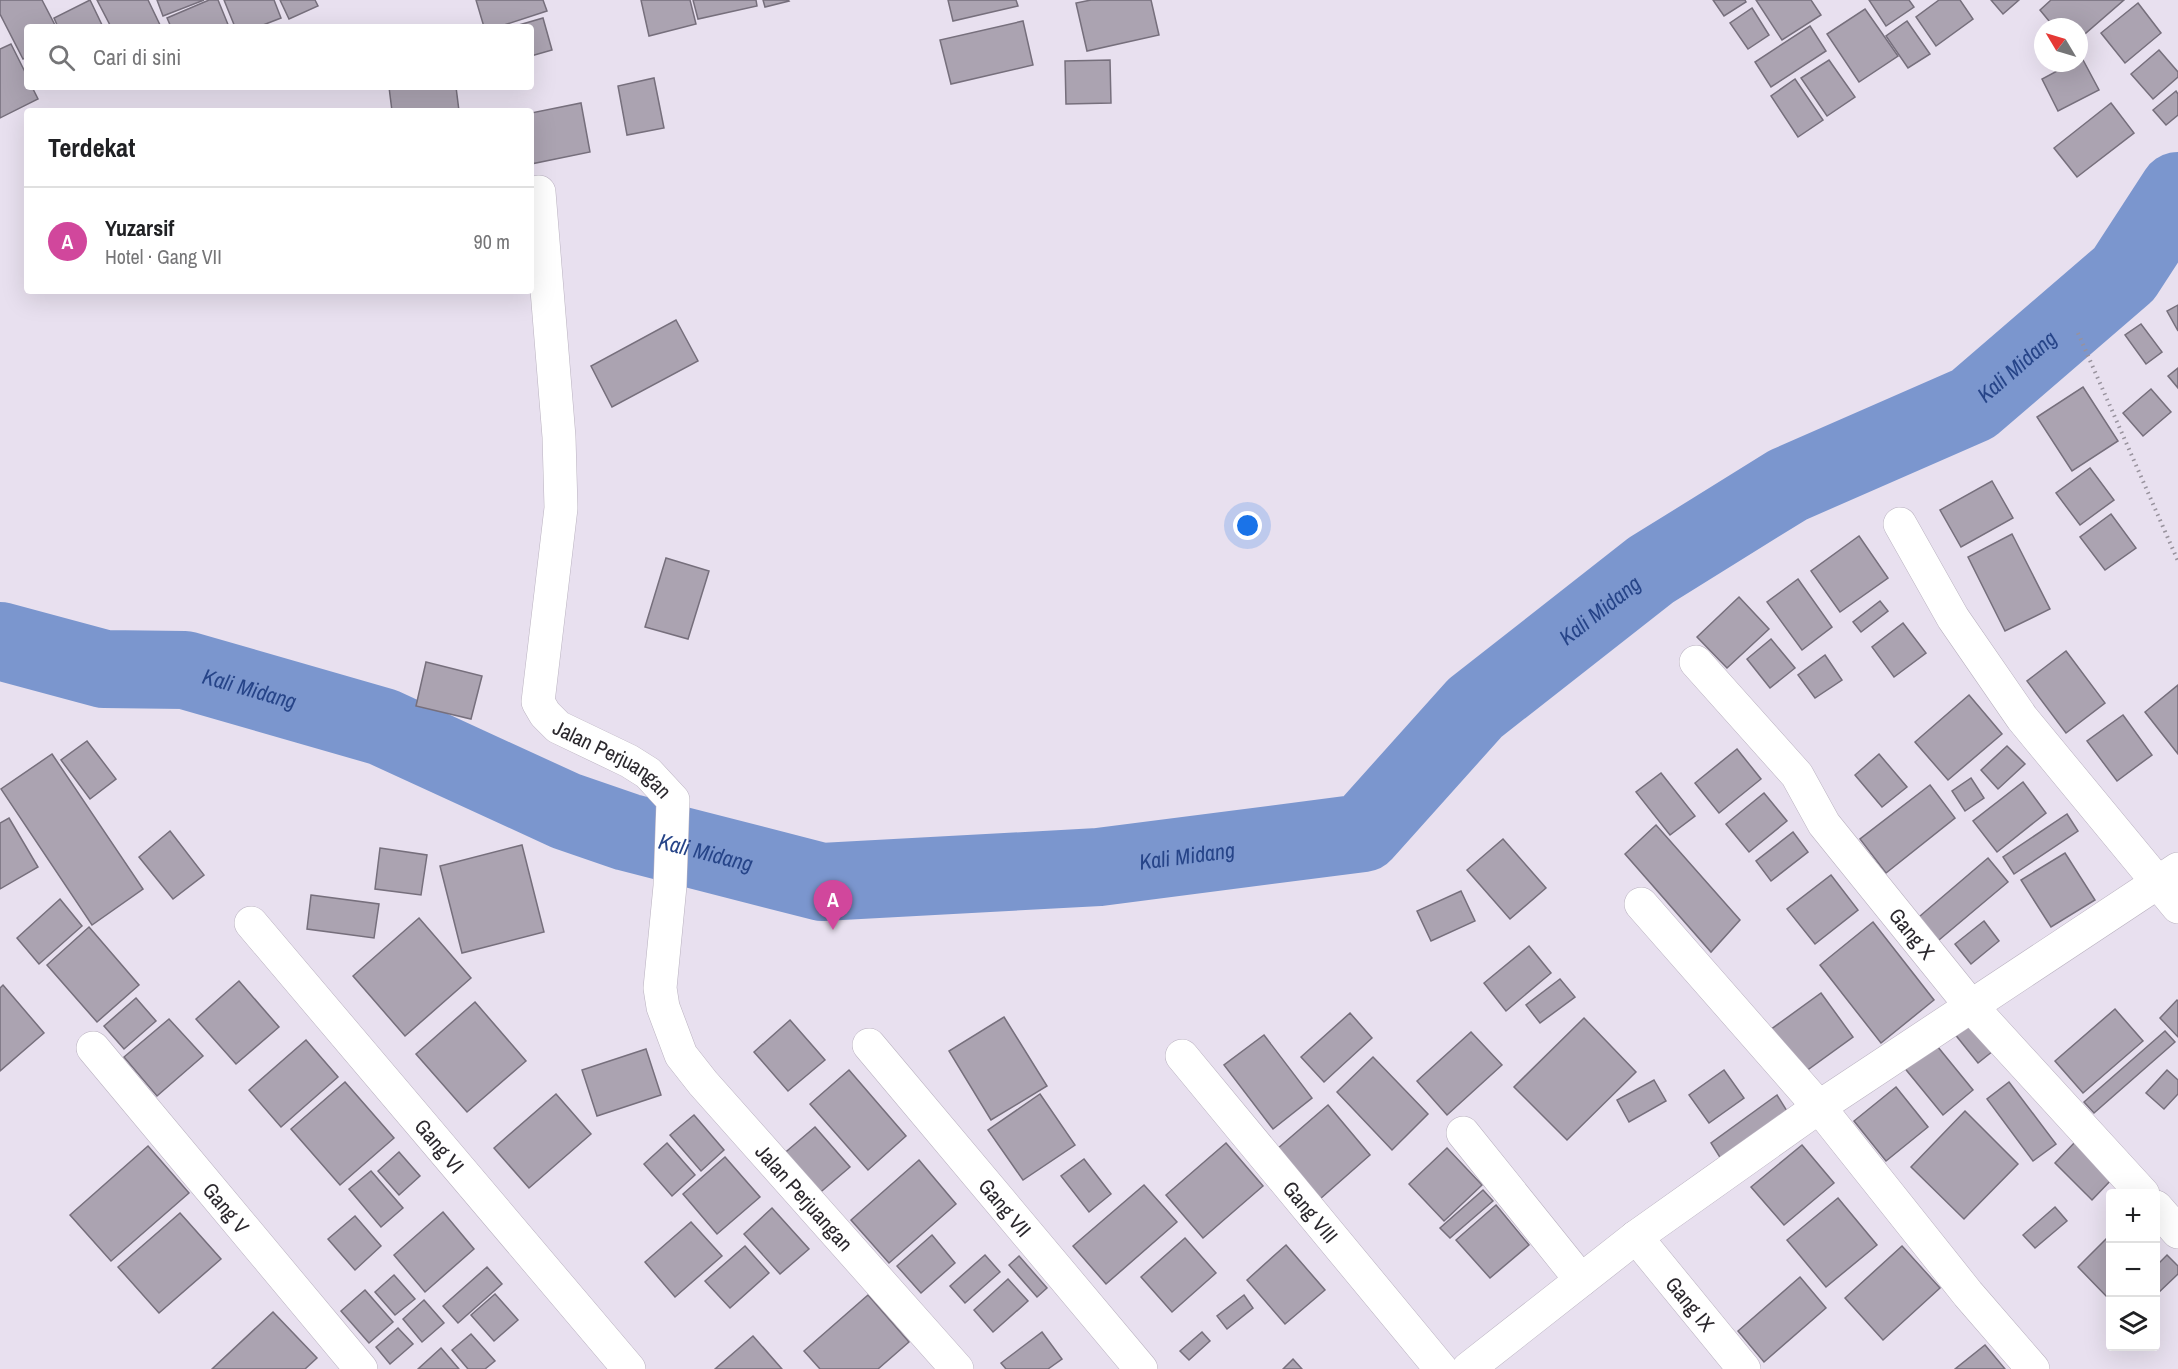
<!DOCTYPE html>
<html lang="id">
<meta charset="utf-8">
<style>
:root{--surface:#fff;--page:#f2f2f2;--text:#202124;--muted:#757577;--line:#e0e0e0;--accent:#ea580c}
body{margin:0;font-family:"Archivo Narrow",sans-serif;background:var(--page);color:var(--text)}
.controls{position:absolute;right:18px;bottom:18px;display:grid;overflow:hidden;border-radius:6px;box-shadow:0 6px 24px #0002}
.controls button{width:54px;height:54px;display:grid;place-items:center;padding:0;border:0;border-bottom:2px solid var(--line);background:var(--surface);color:var(--text);font:30px sans-serif}
.compass{position:absolute;left:2034px;top:18px;width:54px;height:54px;border-radius:50%;background:var(--surface);box-shadow:0 6px 24px #0002;rotate:308deg}
.you{position:absolute;left:1248px;top:526px;width:21px;height:21px;margin:-15px;border:4px solid #fff;border-radius:50%;background:#1a73e8;box-shadow:0 0 0 9px #1a73e833}
.badge{display:grid;place-items:center;width:39px;height:39px;border-radius:50%;background:var(--accent);color:#fff;font-size:20px;font-weight:700}
.pin{position:absolute;translate:-50% -50px;filter:drop-shadow(0 2px 3px #0008)}
.pin::after{content:'';position:absolute;top:32px;width:21px;height:18px;background:inherit;clip-path:polygon(0 0,100% 0,50% 100%)}
.list{margin:0;padding:0;list-style:none}
h2{display:flex;justify-content:space-between;align-items:center;height:78px;margin:0;padding:0 24px;font-size:26px}
h2 small{font-size:20px;font-weight:400;color:var(--muted)}
.list li{display:grid;grid-template-columns:39px 1fr auto;gap:18px;align-items:center;box-sizing:border-box;height:108px;padding:0 24px;border-top:2px solid var(--line)}
.list b{display:block;font-size:22px;white-space:nowrap}
.list p{margin:0;font-size:20px;white-space:nowrap;color:var(--muted)}
.list em{font-size:20px;font-style:normal;color:var(--muted)}
.icon{flex:none;width:33px;height:33px;fill:none;stroke:currentColor;stroke-width:2;stroke-linecap:round;stroke-linejoin:round}
.map{position:relative;flex:none;width:2178px;height:1369px;overflow:hidden}
.search{position:absolute;background:var(--surface);box-shadow:0 6px 24px #0002;left:24px;top:24px;width:510px;height:66px;display:flex;align-items:center;gap:15px;box-sizing:border-box;padding:0 21px;border-radius:6px;color:var(--muted);font-size:22px}
.panel{position:absolute;background:var(--surface);box-shadow:0 6px 24px #0002;left:24px;top:108px;width:510px;height:186px;border-radius:6px}
.map>svg:first-child{display:block}
.lines{fill:none;stroke-linecap:round;stroke-linejoin:round}
.river{stroke:#7b96ce;stroke-width:78}
.building{fill:#aba3b1;stroke:#766f7c;stroke-width:1.5}
.minor-casing{stroke:#bab2c0;stroke-width:34}
.path{stroke:#98929d;stroke-width:4;stroke-dasharray:1.5 4.5;stroke-linecap:butt}
.minor{stroke:#fff;stroke-width:33}
.labels{text-anchor:middle;dominant-baseline:central;stroke-width:5;stroke-linejoin:round;paint-order:stroke}
.street-label{font-size:21px;fill:#2b282d;stroke:#e8e0ef}
.water-label{font-size:22px;font-style:italic;fill:#264488;stroke:#e8e0ef}
</style>
<div class="map">
<svg width="2178" height="1369" viewBox="0 0 2178 1369">
<rect width="100%" height="100%" fill="#e8e0ef"/>
<g class="lines">
<path class="river" id="s1" d="M0 641 104 669 185 670 383 727 566 811 627 832 822 882 1099 867 1363 833 1475 708 1651 570 1788 485 1973 404 2124 274 2178 191"/>
</g>
<g class="building">
<path d="M0 0H42L56 27H27V57L23 59 0 14Z"/>
<path d="M90 0 103 27H58L54 18Z"/>
<path d="M97 0H148L161 27H111Z"/>
<path d="M157 0H204L163 16Z"/>
<path d="M209 0H218L229 27H171L167 18Z"/>
<path d="M224 0H274L281 18 258 27H235Z"/>
<path d="M280 0H315L318 6 289 19Z"/>
<path d="M476 0H543L547 11 498 27H484Z"/>
<path d="M641 0H690L696 24 649 36Z"/>
<path d="M693 0H756L757 6 698 19Z"/>
<path d="M763 0H788L789 1 765 7Z"/>
<path d="M948 0H1016L1018 6 953 21Z"/>
<path d="M1091 0H1151L1159 35 1087 51 1076 3Z"/>
<path d="M1713 0H1745L1746 2 1724 16Z"/>
<path d="M1756 0H1811L1821 15 1782 40Z"/>
<path d="M1869 0H1909L1914 7 1886 26Z"/>
<path d="M1939 0H1960L1973 19 1936 46 1916 17Z"/>
<path d="M1991 0H2019L2003 14Z"/>
<path d="M2051 0H2124L2079 39V27H2054L2040 10Z"/>
<path d="M2138 3 2161 33 2125 63 2101 33Z"/>
<path d="M1752 8 1769 35 1748 49 1730 23Z"/>
<path d="M1865 9 1898 56 1859 82 1827 34Z"/>
<path d="M543 18 552 50 531 56V27H512Z"/>
<path d="M1023 21 1033 65 951 84 940 40Z"/>
<path d="M1907 21 1930 54 1908 68 1886 36Z"/>
<path d="M1810 26 1826 51 1771 87 1755 62Z"/>
<path d="M11 44 27 76V87H32L38 99 0 118V49Z"/>
<path d="M2159 50 2178 72V77L2153 99 2131 74Z"/>
<path d="M2082 58 2099 90 2058 111 2042 79 2072 63H2079V59Z"/>
<path d="M1110 60 1111 103 1066 104 1065 61Z"/>
<path d="M1829 60 1855 97 1827 116 1801 78Z"/>
<path d="M654 78 664 128 627 135 618 86Z"/>
<path d="M1795 79 1823 120 1798 137 1771 96Z"/>
<path d="M389 87H456L459 111H392Z"/>
<path d="M2176 91 2178 94V115L2166 125 2153 110Z"/>
<path d="M581 103 590 152 531 164V113Z"/>
<path d="M2111 103 2134 133 2077 177 2054 148Z"/>
<path d="M2178 305V331L2167 311Z"/>
<path d="M676 320 698 361 612 407 591 366Z"/>
<path d="M2141 324 2162 352 2146 364 2125 335Z"/>
<path d="M2178 368V388L2168 376Z"/>
<path d="M2083 387 2118 441 2072 471 2037 417Z"/>
<path d="M2151 389 2171 412 2143 436 2123 413Z"/>
<path d="M2090 468 2114 500 2080 525 2056 493Z"/>
<path d="M1992 481 2013 518 1961 547 1940 510Z"/>
<path d="M2111 514 2136 548 2105 570 2080 537Z"/>
<path d="M2012 534 2050 609 2005 631 1968 557Z"/>
<path d="M1859 536 1888 578 1840 612 1811 571Z"/>
<path d="M666 558 709 571 688 639 645 627Z"/>
<path d="M1798 579 1832 627 1802 650 1767 602Z"/>
<path d="M1739 597 1769 629 1727 668 1697 637Z"/>
<path d="M1880 601 1888 611 1861 632 1853 622Z"/>
<path d="M1903 623 1926 653 1894 677 1872 647Z"/>
<path d="M1771 639 1795 668 1770 688 1747 659Z"/>
<path d="M2066 651 2105 703 2066 733 2027 681Z"/>
<path d="M1825 655 1842 680 1815 698 1798 675Z"/>
<path d="M426 662 482 676 471 719 416 706Z"/>
<path d="M2178 685V754L2145 712Z"/>
<path d="M1969 695 2002 734 1948 780 1915 742Z"/>
<path d="M2123 715 2152 755 2117 781 2087 741Z"/>
<path d="M87 741 116 779 90 799 61 760Z"/>
<path d="M2007 746 2025 764 1998 789 1981 770Z"/>
<path d="M1737 749 1761 779 1719 813 1695 783Z"/>
<path d="M52 754 143 889 92 925 1 789Z"/>
<path d="M1879 754 1907 787 1882 807 1855 775Z"/>
<path d="M1661 773 1695 816 1670 835 1636 792Z"/>
<path d="M1971 778 1984 798 1965 811 1952 791Z"/>
<path d="M2023 782 2046 813 1997 852 1973 821Z"/>
<path d="M1930 785 1955 818 1886 873 1860 839Z"/>
<path d="M1764 793 1787 821 1749 852 1726 824Z"/>
<path d="M2067 814 2078 831 2014 874 2003 857Z"/>
<path d="M9 818 38 867 0 889V823Z"/>
<path d="M1656 825 1740 920 1711 952 1625 854Z"/>
<path d="M170 831 204 875 173 899 139 857Z"/>
<path d="M1793 832 1808 852 1771 881 1756 861Z"/>
<path d="M1503 839 1546 888 1510 919 1467 870Z"/>
<path d="M522 845 544 932 462 953 440 866Z"/>
<path d="M380 848 427 855 421 895 375 889Z"/>
<path d="M2065 853 2095 900 2051 927 2021 880Z"/>
<path d="M1988 858 2008 882 1933 945 1913 922Z"/>
<path d="M1831 875 1858 910 1815 944 1787 909Z"/>
<path d="M1461 891 1475 921 1431 941 1417 911Z"/>
<path d="M311 895 379 904 374 938 307 929Z"/>
<path d="M60 899 82 926 39 964 17 938Z"/>
<path d="M419 918 471 978 405 1036 353 976Z"/>
<path d="M1984 921 1999 941 1971 964 1955 944Z"/>
<path d="M1873 922 1934 1000 1881 1043 1820 965Z"/>
<path d="M89 927 139 985 97 1022 47 965Z"/>
<path d="M1529 946 1551 973 1506 1011 1484 983Z"/>
<path d="M1560 979 1575 997 1540 1023 1526 1005Z"/>
<path d="M239 981 279 1027 236 1064 196 1019Z"/>
<path d="M3 985 44 1033 0 1071V988Z"/>
<path d="M1821 993 1853 1037 1802 1074 1770 1030Z"/>
<path d="M136 998 156 1021 124 1049 104 1026Z"/>
<path d="M2177 1000 2178 1001V1037L2160 1018Z"/>
<path d="M475 1002 526 1061 467 1112 416 1054Z"/>
<path d="M2115 1009 2143 1041 2083 1093 2055 1061Z"/>
<path d="M1350 1013 1372 1038 1324 1082 1301 1057Z"/>
<path d="M1004 1017 1047 1086 991 1120 949 1051Z"/>
<path d="M1584 1018 1636 1072 1567 1140 1514 1087Z"/>
<path d="M169 1019 203 1056 157 1096 124 1057Z"/>
<path d="M790 1020 825 1060 788 1091 754 1052Z"/>
<path d="M1969 1021 1993 1051 1978 1063 1954 1033Z"/>
<path d="M2165 1031 2175 1042 2094 1113 2084 1102Z"/>
<path d="M1471 1032 1502 1065 1447 1115 1417 1081Z"/>
<path d="M1264 1035 1312 1098 1273 1129 1224 1065Z"/>
<path d="M306 1040 338 1077 281 1127 249 1090Z"/>
<path d="M1933 1041 1973 1090 1943 1115 1903 1066Z"/>
<path d="M646 1049 661 1095 597 1116 582 1070Z"/>
<path d="M1373 1057 1428 1114 1392 1150 1337 1092Z"/>
<path d="M849 1070 906 1136 868 1170 810 1104Z"/>
<path d="M1724 1070 1744 1098 1709 1123 1689 1095Z"/>
<path d="M2167 1070 2178 1080V1094L2164 1109 2146 1093Z"/>
<path d="M1654 1080 1666 1101 1629 1122 1617 1100Z"/>
<path d="M345 1082 394 1138 340 1185 291 1129Z"/>
<path d="M2009 1082 2056 1144 2033 1161 1987 1099Z"/>
<path d="M1896 1087 1928 1127 1886 1161 1854 1121Z"/>
<path d="M556 1094 591 1134 529 1188 494 1148Z"/>
<path d="M1040 1094 1075 1145 1023 1180 988 1130Z"/>
<path d="M1777 1095 1787 1111 1721 1159 1711 1143Z"/>
<path d="M1328 1105 1370 1155 1320 1199 1277 1149Z"/>
<path d="M1965 1111 2018 1164 1964 1219 1911 1167Z"/>
<path d="M694 1115 724 1150 701 1171 670 1135Z"/>
<path d="M815 1127 850 1167 816 1196 781 1156Z"/>
<path d="M2076 1141 2113 1178 2092 1200 2055 1163Z"/>
<path d="M667 1143 695 1175 672 1196 644 1164Z"/>
<path d="M1226 1143 1263 1186 1203 1238 1166 1195Z"/>
<path d="M1802 1145 1834 1183 1784 1225 1751 1187Z"/>
<path d="M148 1146 189 1193 111 1261 70 1215Z"/>
<path d="M1447 1148 1482 1185 1444 1221 1409 1184Z"/>
<path d="M399 1152 420 1176 399 1195 378 1171Z"/>
<path d="M725 1157 760 1197 717 1234 683 1194Z"/>
<path d="M1084 1159 1111 1194 1089 1212 1061 1176Z"/>
<path d="M919 1160 956 1204 889 1263 851 1220Z"/>
<path d="M371 1171 403 1208 381 1227 349 1189Z"/>
<path d="M1144 1185 1177 1222 1106 1284 1073 1246Z"/>
<path d="M1483 1190 1493 1201 1450 1238 1440 1228Z"/>
<path d="M1838 1198 1877 1245 1826 1287 1787 1240Z"/>
<path d="M1496 1205 1529 1245 1490 1278 1456 1240Z"/>
<path d="M2055 1207 2067 1221 2035 1248 2023 1235Z"/>
<path d="M772 1208 809 1249 780 1274 744 1234Z"/>
<path d="M443 1212 474 1249 425 1292 394 1255Z"/>
<path d="M180 1213 221 1259 159 1313 118 1267Z"/>
<path d="M355 1216 381 1246 355 1270 328 1239Z"/>
<path d="M691 1222 722 1256 675 1297 645 1262Z"/>
<path d="M932 1235 955 1263 921 1293 897 1266Z"/>
<path d="M2110 1235V1297L2109 1299 2078 1267Z"/>
<path d="M1185 1238 1216 1273 1172 1312 1141 1277Z"/>
<path d="M1286 1245 1325 1290 1285 1324 1247 1280Z"/>
<path d="M745 1246 769 1273 730 1308 705 1281Z"/>
<path d="M1902 1246 1940 1288 1883 1340 1845 1298Z"/>
<path d="M985 1255 1000 1272 965 1303 950 1286Z"/>
<path d="M2167 1255 2178 1266V1274L2156 1295V1266Z"/>
<path d="M1019 1256 1047 1288 1037 1297 1009 1265Z"/>
<path d="M487 1267 502 1284 458 1323 443 1306Z"/>
<path d="M394 1275 415 1299 395 1315 375 1292Z"/>
<path d="M1800 1277 1826 1308 1764 1362 1738 1331Z"/>
<path d="M1008 1279 1028 1301 993 1332 974 1310Z"/>
<path d="M365 1290 393 1322 369 1343 341 1311Z"/>
<path d="M495 1294 518 1320 494 1341 471 1315Z"/>
<path d="M868 1295 909 1342 878 1369H820L804 1351Z"/>
<path d="M1244 1295 1253 1308 1227 1329 1217 1316Z"/>
<path d="M424 1300 444 1323 422 1342 403 1319Z"/>
<path d="M273 1312 317 1358 305 1369H212Z"/>
<path d="M398 1328 413 1344 390 1364 376 1347Z"/>
<path d="M1042 1332 1062 1359 1048 1369H1006L1001 1363Z"/>
<path d="M1202 1332 1210 1341 1189 1360 1180 1351Z"/>
<path d="M471 1334 495 1361 485 1369H468L452 1350Z"/>
<path d="M753 1336 782 1369H715Z"/>
<path d="M1985 1345 2005 1369H1955Z"/>
<path d="M441 1348 459 1369H418Z"/>
<path d="M1293 1359 1302 1369H1283Z"/>
</g>
<g class="lines">
<defs>
<g id="minor">
<path id="s2" d="M539 192 559 437 561 508 538 702 545 714 558 727 629 761 648 773 673 800 670 886 660 988 663 1007 681 1055 703 1083 957 1369"/>
<path d="M1900 524 1953 618 2022 718 2178 907"/>
<path id="s3" d="M1696 662 1797 775 1824 824 1971 1006 2143 1194"/>
<path d="M1641 904 1819 1107 1968 1294 2033 1369"/>
<path id="s4" d="M251 923 629 1369"/>
<path id="s5" d="M869 1045 1141 1369"/>
<path id="s6" d="M93 1048 361 1369"/>
<path id="s7" d="M1182 1056 1441 1369"/>
<path d="M1463 1133 1581 1280"/>
<path d="M2156 1207 2178 1232"/>
<path id="s8" d="M1636 1237 1744 1369"/>
<path d="M1468 1369 1636 1237 1819 1107 2178 869"/>
</g>
</defs>
<use href="#minor" class="minor-casing"/>
<path class="path" d="M2078 333 2178 561"/>
<use href="#minor" class="minor"/>
</g>
<g class="labels">
<g class="street-label">
<text stroke="none"><textPath href="#s2" startOffset="608">Jalan Perjuangan</textPath></text>
<text stroke="none"><textPath href="#s3" startOffset="348">Gang X</textPath></text>
<text stroke="none"><textPath href="#s4" startOffset="292">Gang VI</textPath></text>
<text stroke="none"><textPath href="#s2" startOffset="1130">Jalan Perjuangan</textPath></text>
<text stroke="none"><textPath href="#s5" startOffset="212">Gang VII</textPath></text>
<text stroke="none"><textPath href="#s6" startOffset="208">Gang V</textPath></text>
<text stroke="none"><textPath href="#s7" startOffset="202">Gang VIII</textPath></text>
<text stroke="none"><textPath href="#s8" startOffset="86">Gang IX</textPath></text>
</g>
<g class="water-label">
<text stroke="none"><textPath href="#s1" startOffset="2218">Kali Midang</textPath></text>
<text stroke="none"><textPath href="#s1" startOffset="1732">Kali Midang</textPath></text>
<text stroke="none"><textPath href="#s1" startOffset="256">Kali Midang</textPath></text>
<text stroke="none"><textPath href="#s1" startOffset="742">Kali Midang</textPath></text>
<text stroke="none"><textPath href="#s1" startOffset="1228">Kali Midang</textPath></text>
</g>
</g>
</svg>
<div class="controls">
<button>+</button>
<button>−</button>
<button><svg class="icon" aria-label="layers" viewBox="0 0 24 24"><path d="M12 4l9 5-9 5-9-5zM3 14l9 5 9-5"/></svg></button>
</div>
<svg class="compass" viewBox="-18 -18 36 36"><path d="M0-13l5 13h-10z" fill="#e53935"/><path d="M0 13l5-13h-10z" fill="#757577"/></svg>
<div class="you"></div>
<div class="pin badge" style="left:833px;top:930px;background:#d1479c">A</div>
<div class="search"><svg class="icon" aria-label="search" viewBox="0 0 24 24"><circle cx="10" cy="10" r="6"/><path d="M15 15l6 6"/></svg>Cari di sini</div>
<section class="panel">
<h2>Terdekat<small></small></h2>
<ul class="list">
<li><span class="badge" style="background:#d1479c">A</span><div><b>Yuzarsif</b><p>Hotel · Gang VII</p></div><em>90 m</em></li>
</ul>
</section>
</div>
